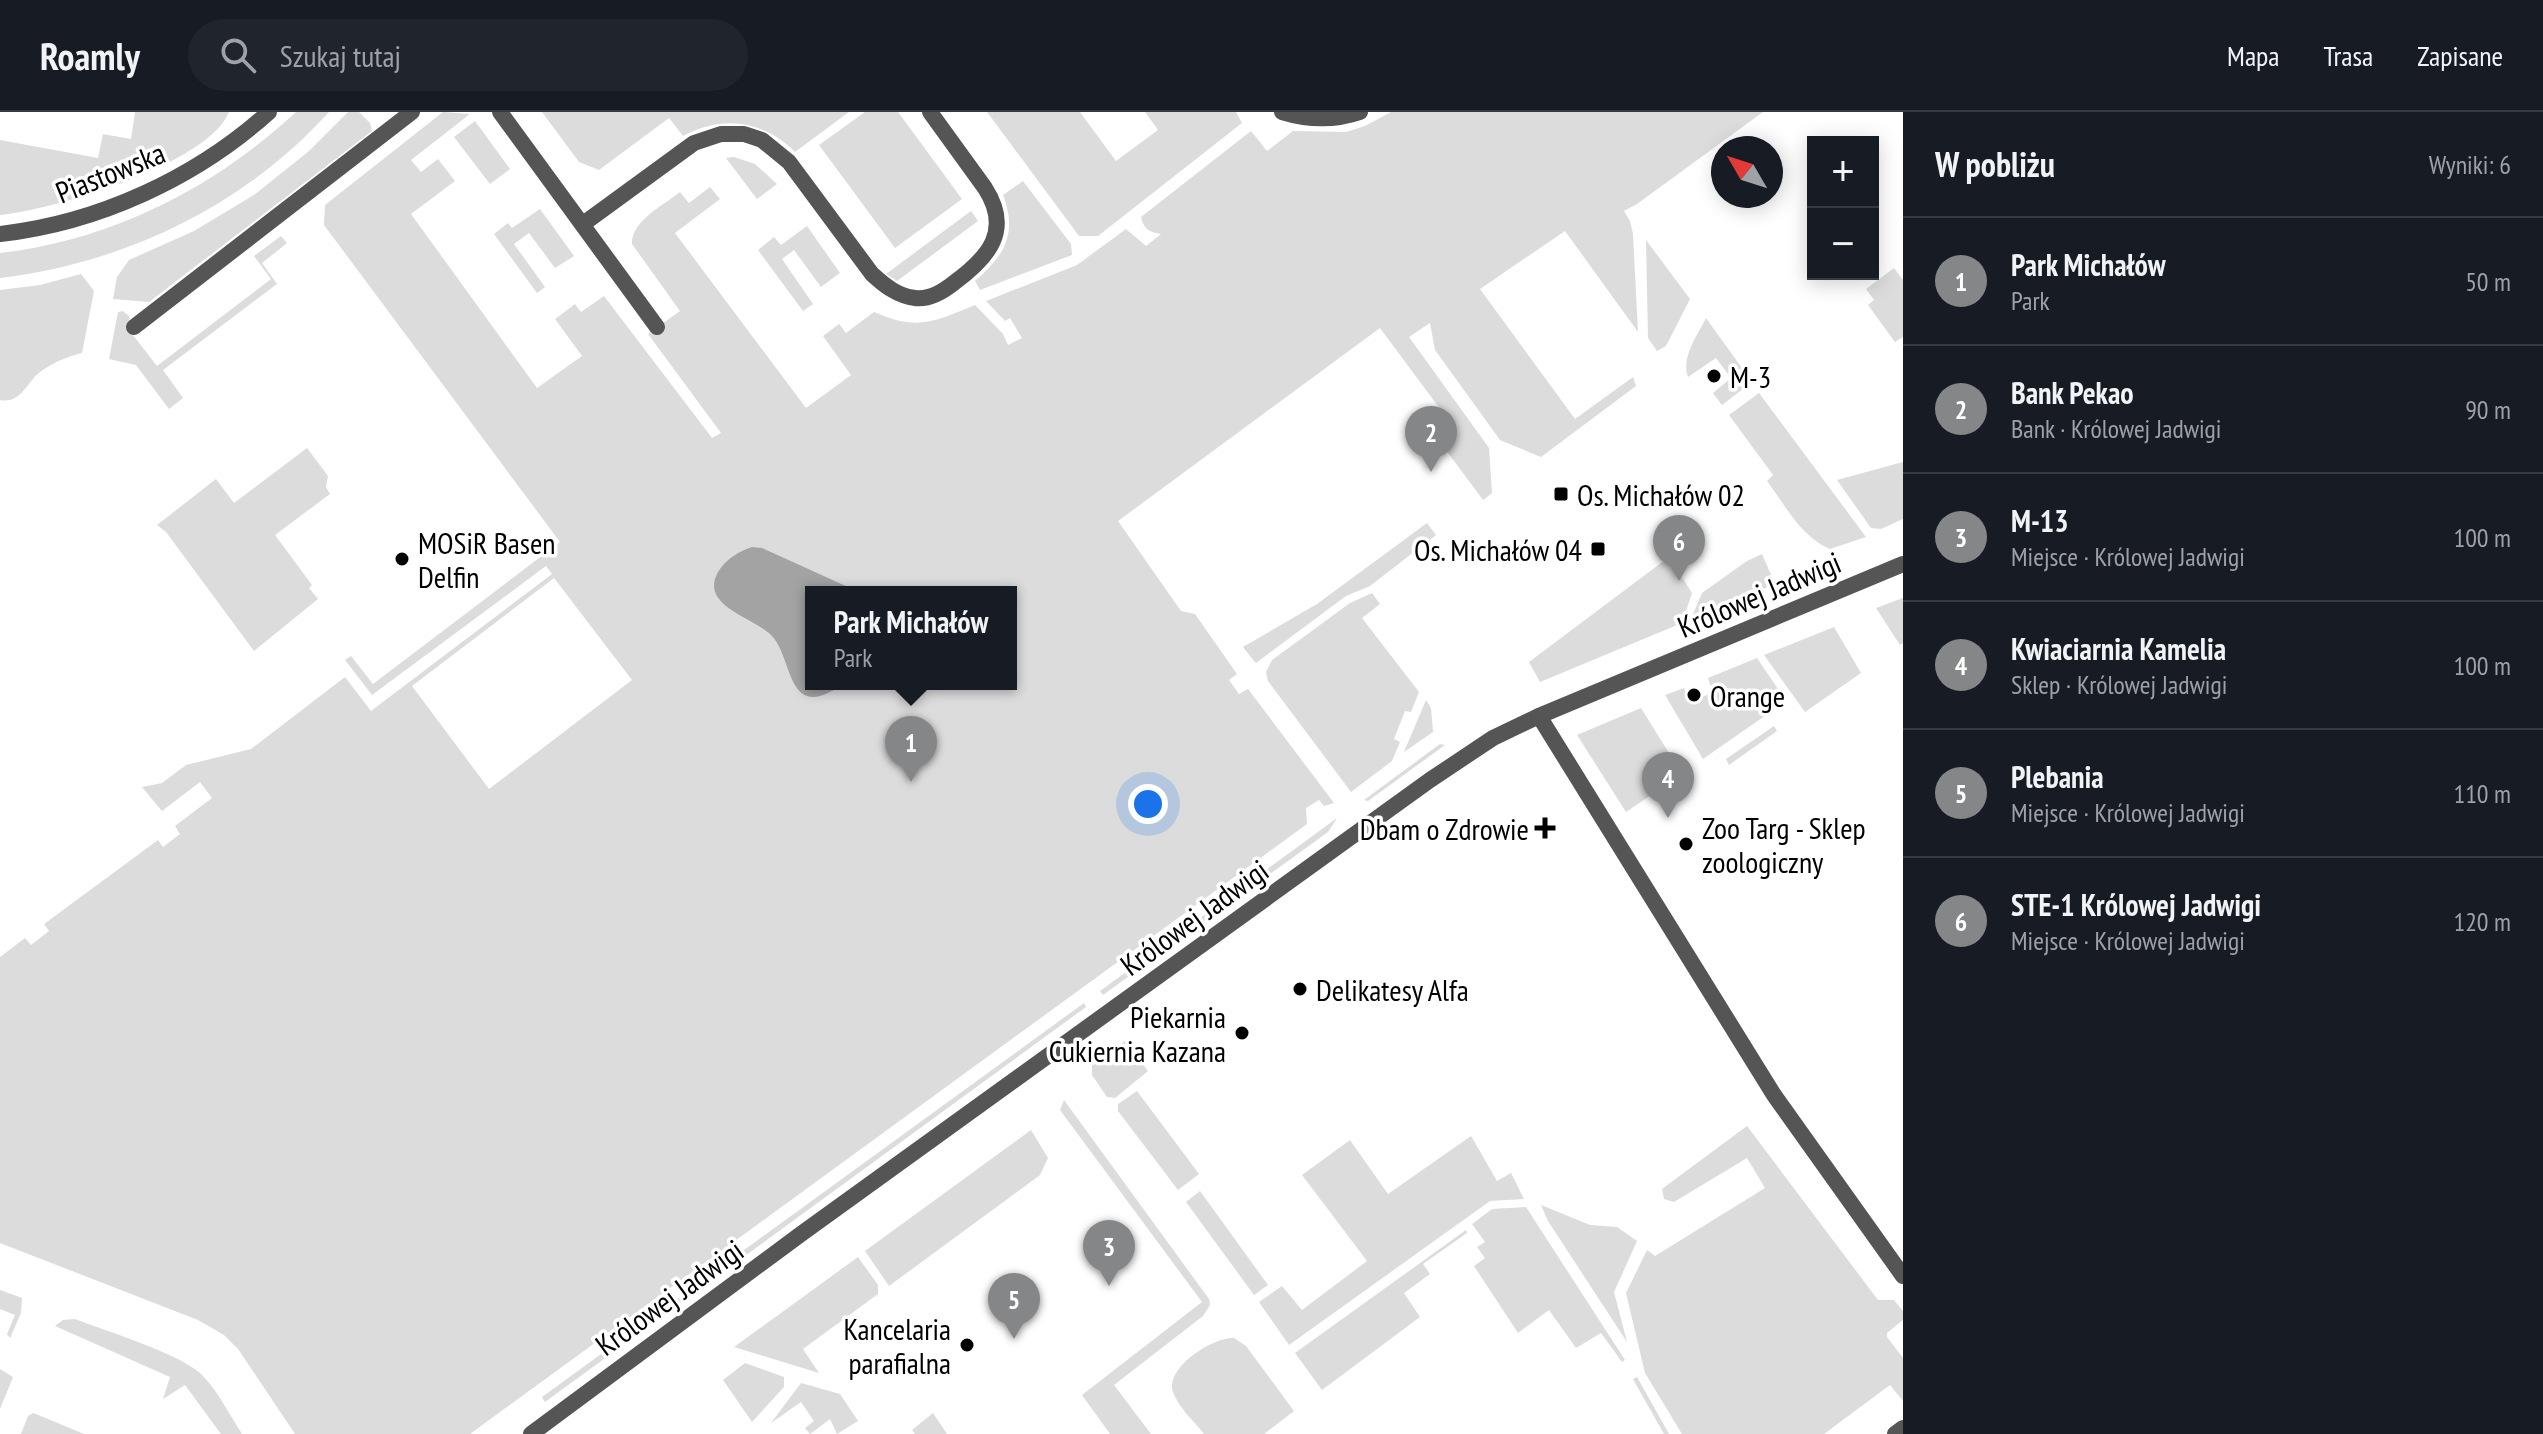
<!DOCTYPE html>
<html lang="pl">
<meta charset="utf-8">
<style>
:root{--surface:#171b24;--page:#20242c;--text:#f1f3f6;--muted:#9ea1a6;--line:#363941;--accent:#858687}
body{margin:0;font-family:"PT Sans Narrow",sans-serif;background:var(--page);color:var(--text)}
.controls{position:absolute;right:24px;top:24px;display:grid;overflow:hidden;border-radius:0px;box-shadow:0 4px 20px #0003}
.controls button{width:72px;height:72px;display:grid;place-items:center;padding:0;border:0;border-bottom:2px solid var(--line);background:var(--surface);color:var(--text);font:40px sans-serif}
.compass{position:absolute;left:1711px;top:24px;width:72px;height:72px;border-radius:50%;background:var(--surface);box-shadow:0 4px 20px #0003;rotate:309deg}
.you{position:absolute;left:1148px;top:692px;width:28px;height:28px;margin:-20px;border:6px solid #fff;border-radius:50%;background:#1a73e8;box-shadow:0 0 0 12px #1a73e833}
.badge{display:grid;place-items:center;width:52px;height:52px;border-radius:50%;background:var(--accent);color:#fff;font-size:26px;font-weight:700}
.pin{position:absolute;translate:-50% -66px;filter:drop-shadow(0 2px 4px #0008)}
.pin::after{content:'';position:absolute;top:42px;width:28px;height:24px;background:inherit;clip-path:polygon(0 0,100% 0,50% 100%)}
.popup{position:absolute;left:805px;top:474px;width:212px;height:104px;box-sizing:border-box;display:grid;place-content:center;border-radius:0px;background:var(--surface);filter:drop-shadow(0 2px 6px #0005);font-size:26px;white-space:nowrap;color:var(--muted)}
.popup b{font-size:30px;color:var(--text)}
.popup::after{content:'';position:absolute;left:50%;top:100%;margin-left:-16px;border:16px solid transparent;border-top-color:var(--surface)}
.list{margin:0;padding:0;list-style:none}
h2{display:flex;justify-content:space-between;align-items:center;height:104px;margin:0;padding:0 32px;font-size:34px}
h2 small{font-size:26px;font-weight:400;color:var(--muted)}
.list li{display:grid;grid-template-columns:52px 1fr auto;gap:24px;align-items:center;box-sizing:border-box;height:128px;padding:0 32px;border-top:2px solid var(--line)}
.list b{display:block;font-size:30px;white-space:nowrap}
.list p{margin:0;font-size:26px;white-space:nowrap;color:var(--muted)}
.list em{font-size:26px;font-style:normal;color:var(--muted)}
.icon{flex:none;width:44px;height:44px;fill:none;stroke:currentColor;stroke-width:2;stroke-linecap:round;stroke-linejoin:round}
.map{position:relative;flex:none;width:1903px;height:1322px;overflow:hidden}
header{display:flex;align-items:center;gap:48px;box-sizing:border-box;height:112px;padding:0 40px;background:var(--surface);border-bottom:2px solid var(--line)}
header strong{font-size:38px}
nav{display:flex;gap:44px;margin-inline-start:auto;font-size:28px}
.search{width:560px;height:72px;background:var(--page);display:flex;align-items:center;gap:20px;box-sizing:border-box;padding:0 28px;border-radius:44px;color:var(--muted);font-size:30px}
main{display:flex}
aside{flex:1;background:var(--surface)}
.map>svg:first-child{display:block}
.green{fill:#dcdcdc;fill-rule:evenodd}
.water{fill:#a3a3a3}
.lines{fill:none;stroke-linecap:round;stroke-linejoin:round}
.street{stroke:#555;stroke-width:16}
.poi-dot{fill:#000;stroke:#fff;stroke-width:3}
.labels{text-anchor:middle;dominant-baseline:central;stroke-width:7;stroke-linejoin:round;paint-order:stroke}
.street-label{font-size:30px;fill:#000;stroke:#fff}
.poi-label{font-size:30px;fill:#000;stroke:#fff;text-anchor:start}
</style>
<header>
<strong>Roamly</strong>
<div class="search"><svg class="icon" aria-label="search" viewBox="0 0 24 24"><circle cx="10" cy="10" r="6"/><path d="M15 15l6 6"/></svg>Szukaj tutaj</div>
<nav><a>Mapa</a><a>Trasa</a><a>Zapisane</a></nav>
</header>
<main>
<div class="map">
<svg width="1903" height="1322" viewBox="0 0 1903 1322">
<rect width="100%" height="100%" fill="#fff"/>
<g class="green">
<path d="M135 0H229C208 52 53 98 0 103V28L98 46 103 22 131 27Z"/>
<path d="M296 0H329C244 94 125 151 0 166V141C112 128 214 76 296 0Z"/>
<path d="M348 0H359L370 11 372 19 149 190 113 187 117 165 129 148 194 119 254 83 309 39Z"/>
<path d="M443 0 470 2 411 48 421 60 438 47 455 69 411 102 537 276 582 244 555 207 575 192 581 200 604 184 712 326 721 321 648 222 680 199 632 132C631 109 664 93 680 80L689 91 710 75 720 87 675 121 806 296 851 263 823 224 839 212 846 221 874 200C917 219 934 210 975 193L1003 222 1008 233 1022 226 1010 206 1005 209 986 189 1077 153 1126 117 1146 134 1161 122C1150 120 1144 118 1141 105L1251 19 1267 39 1293 19 1346 20 1365 14 1391 0H1763L1637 92 1624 99 1630 109 1633 122 1638 220 1565 119 1480 177 1575 307 1633 265 1636 274 1541 345 1500 328 1435 238 1430 211 1409 225 1489 336 1492 381 1483 388 1437 326 1452 313 1380 216 1118 409 1181 499 1195 502 1237 562 1229 568 1239 582 1248 577 1334 691 1324 694 1319 688 1306 696 1307 712 470 1322H295L238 1237 224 1223 198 1208 0 1131V845L25 826 31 833 49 819 44 812 158 728 163 735 180 722 175 714 212 686 200 670 162 699 142 675 162 671 186 653 251 637 345 565 371 599 552 462 546 454 372 583 345 548 351 544 373 572 560 430 324 113 325 93ZM554 466 632 568 489 677 412 574ZM811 480H1011V572H811Z"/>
<path d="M542 0H849L795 40C764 8 722 3 683 24L669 6 599 58 579 50Z"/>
<path d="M865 0H898L962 87 895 136 819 33Z"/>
<path d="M987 0H1080L1116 49 1158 18 1145 0H1236L1242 11 1098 124H1079Z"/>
<path d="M475 9 510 57 490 72 454 25Z"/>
<path d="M734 45 755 52 777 72 757 87 726 46Z"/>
<path d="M1023 69 1071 132 1072 143 980 178 975 169C1004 144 1018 122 1003 83Z"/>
<path d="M540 97 574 144 555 156 529 121 514 132 545 175 537 181 494 122 508 111 512 116Z"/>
<path d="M971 99 978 109 897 169 886 162Z"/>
<path d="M807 114 840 161 821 175 794 138 782 147 813 192 803 199 758 138 774 125 781 133Z"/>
<path d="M281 124 287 131 262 151 277 172 163 258 183 286 169 297 136 253 109 247 118 200 123 199 130 205 127 214 129 218 157 254 271 167 254 144Z"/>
<path d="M1646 128 1690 187 1666 234 1657 239 1648 226Z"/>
<path d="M1894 156 1903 168V225L1895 230 1868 193 1874 188 1866 177Z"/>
<path d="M81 162 94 179 82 241C67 245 53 250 40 260 26 271 21 292 0 288V178L40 173Z"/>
<path d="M1706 206 1752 270 1722 293 1713 281 1731 266 1716 246 1688 265C1681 245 1697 224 1706 206Z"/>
<path d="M1759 281 1866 425 1830 437C1801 425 1785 393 1767 369L1773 363 1729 303Z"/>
<path d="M307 336 328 364 326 375 330 382 275 423 312 473 309 476 318 487 254 539 166 420 157 413 216 367 234 391Z"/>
<path d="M1903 350V407L1881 417 1871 416 1837 368Z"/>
<path d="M1427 411 1436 423 1370 474 1346 484 1256 551 1254 549 1243 535 1317 492Z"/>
<path d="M1762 442 1775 472 1691 507 1702 481 1747 449Z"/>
<path d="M1669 445 1692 481 1682 511 1540 570 1529 550Z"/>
<path d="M1372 481 1380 492 1362 506 1419 580 1411 600 1405 599 1394 627 1400 630 1392 649 1351 680 1268 569 1266 560 1272 548 1350 491Z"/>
<path d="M1903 486V531L1900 533 1876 496Z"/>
<path d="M1834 515 1861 561 1805 600 1764 543Z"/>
<path d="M1757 546 1786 589 1703 647 1665 583 1684 576 1689 589 1713 581 1708 566Z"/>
<path d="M1426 588 1431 596 1433 620 1404 640Z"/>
<path d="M1641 596 1682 662 1626 700 1577 623Z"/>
<path d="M1774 614 1777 619 1729 653 1726 647Z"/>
<path d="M1440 632 1445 633 1368 689 1364 688Z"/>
<path d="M1337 706 1328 720 1103 883 1100 879Z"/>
<path d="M1084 891 1086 895 545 1290 542 1285Z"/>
<path d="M1125 929 1148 959 1115 986 1107 985 1092 963V953Z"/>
<path d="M1137 979 1199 1062 1178 1078 1118 999V992Z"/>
<path d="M1064 988 1209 1187 1210 1193 1203 1204 1114 1273 1151 1322H1110L1082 1283 1202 1190 1060 998Z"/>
<path d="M1747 1014 1878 1188H1894L1903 1199V1208L1887 1221V1225L1903 1246V1289L1890 1273 1824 1322H1682L1645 1261 1626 1181 1647 1138 1655 1144 1765 1076 1747 1046 1674 1090 1664 1087 1662 1077Z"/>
<path d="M1031 1018 1048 1046 1040 1063 889 1174 865 1139Z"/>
<path d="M1471 1024 1497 1069 1511 1061 1524 1087 1490 1089 1289 1233 1259 1190 1282 1174 1302 1198 1367 1149 1302 1063 1350 1028 1388 1082Z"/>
<path d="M1200 1079 1268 1173 1254 1183 1186 1090Z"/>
<path d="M1541 1093 1590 1113 1617 1115 1637 1129 1614 1180 1627 1230 1548 1109Z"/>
<path d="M1526 1095 1625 1248 1622 1250 1601 1221 1576 1236 1549 1198 1518 1221 1474 1154 1485 1146 1477 1135 1485 1130 1472 1112 1492 1097Z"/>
<path d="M1466 1118 1467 1121 1423 1152 1430 1162 1404 1181 1420 1205 1322 1278 1295 1241Z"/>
<path d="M858 1145 878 1173V1182L803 1237 819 1261 734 1235Z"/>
<path d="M0 1178 22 1186 21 1201 10 1226 7 1222 15 1203 0 1197Z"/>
<path d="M75 1207C106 1219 177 1241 200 1261 217 1277 229 1302 242 1322H221L185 1273 163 1287 170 1265 55 1214 63 1208Z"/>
<path d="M1234 1226 1246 1234 1294 1299 1264 1322H1204C1195 1310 1178 1295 1173 1280 1164 1256 1214 1224 1234 1226Z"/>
<path d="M745 1251 784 1265V1275L752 1310 723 1268Z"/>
<path d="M0 1257 13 1265 0 1297Z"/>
<path d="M1637 1265 1669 1322H1664L1633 1267Z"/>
<path d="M801 1271 840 1282 858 1309 837 1322 830 1307 810 1322 805 1316 814 1309 801 1290 771 1311Z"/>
<path d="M33 1301 36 1302 84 1322H21L28 1304Z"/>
<path d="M933 1301 947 1322H915L912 1318Z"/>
</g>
<path class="water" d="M752 435 762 436 859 480H811V572H843C785 613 794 545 771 523 753 505 699 494 718 460 725 448 739 439 752 435Z"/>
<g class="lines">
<g class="street">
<path d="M500 0 657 215"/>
<path d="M1282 0C1308 8 1334 9 1360 0"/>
<path d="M583 112 694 31 721 22H744L762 28 789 50 872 162C885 174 898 184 915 186 929 188 944 179 955 170 989 145 1012 118 985 76L930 0"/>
<path d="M0 122C98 111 196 66 269 0"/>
<path d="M134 215 412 0"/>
<path d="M1539 604 1774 983 1903 1164"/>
<path d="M531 1322 801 1122 1430 668 1493 626 1539 604 1903 452"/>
<path d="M1895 1322 1903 1316"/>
</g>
</g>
<g class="poi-dot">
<circle cx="1714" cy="264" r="8"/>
<rect x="1553" y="374" width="16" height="16" rx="4"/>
<rect x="1590" y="429" width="16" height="16" rx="4"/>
<circle cx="402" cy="447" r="8"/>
<circle cx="1694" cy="583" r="8"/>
<path d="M1541 704h8v8h8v8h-8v8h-8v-8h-8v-8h8z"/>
<circle cx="1686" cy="732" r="8"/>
<circle cx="1300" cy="877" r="8"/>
<circle cx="1242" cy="921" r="8"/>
<circle cx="967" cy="1233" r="8"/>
</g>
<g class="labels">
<g class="street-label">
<text transform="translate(110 60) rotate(-22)">Piastowska</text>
<text transform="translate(1759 482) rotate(-23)">Królowej Jadwigi</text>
<text transform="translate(1194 805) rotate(-36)">Królowej Jadwigi</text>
<text transform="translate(669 1185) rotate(-36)">Królowej Jadwigi</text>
</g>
<g class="poi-label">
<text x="1730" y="264">M-3</text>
<text x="1577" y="382">Os. Michałów 02</text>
<text x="418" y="430">MOSiR Basen<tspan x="418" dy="34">Delfin</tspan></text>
<text x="1582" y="437" text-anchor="end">Os. Michałów 04</text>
<text x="1710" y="583">Orange</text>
<text x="1702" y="715">Zoo Targ - Sklep<tspan x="1702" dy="34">zoologiczny</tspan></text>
<text x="1529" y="716" text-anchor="end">Dbam o Zdrowie</text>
<text x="1316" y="877">Delikatesy Alfa</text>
<text x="1226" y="904" text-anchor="end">Piekarnia<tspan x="1226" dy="34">Cukiernia Kazana</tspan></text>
<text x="951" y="1216" text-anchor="end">Kancelaria<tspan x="951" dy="34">parafialna</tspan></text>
</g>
</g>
</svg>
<div class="controls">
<button>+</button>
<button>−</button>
</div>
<svg class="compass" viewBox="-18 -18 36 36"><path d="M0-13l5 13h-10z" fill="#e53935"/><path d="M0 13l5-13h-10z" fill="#9ea1a6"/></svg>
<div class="you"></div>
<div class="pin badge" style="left:911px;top:670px">1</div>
<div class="popup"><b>Park Michałów</b>Park</div>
<div class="pin badge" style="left:1431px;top:360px">2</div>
<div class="pin badge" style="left:1109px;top:1174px">3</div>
<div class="pin badge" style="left:1668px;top:706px">4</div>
<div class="pin badge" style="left:1014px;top:1227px">5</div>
<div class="pin badge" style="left:1679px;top:469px">6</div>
</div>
<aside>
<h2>W pobliżu<small>Wyniki: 6</small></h2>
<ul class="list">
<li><span class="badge">1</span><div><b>Park Michałów</b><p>Park</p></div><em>50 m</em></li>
<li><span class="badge">2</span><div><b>Bank Pekao</b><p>Bank · Królowej Jadwigi</p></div><em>90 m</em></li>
<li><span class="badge">3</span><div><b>M-13</b><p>Miejsce · Królowej Jadwigi</p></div><em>100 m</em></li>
<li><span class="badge">4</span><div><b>Kwiaciarnia Kamelia</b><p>Sklep · Królowej Jadwigi</p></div><em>100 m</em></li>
<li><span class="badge">5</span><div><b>Plebania</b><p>Miejsce · Królowej Jadwigi</p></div><em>110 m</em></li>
<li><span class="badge">6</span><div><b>STE-1 Królowej Jadwigi</b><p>Miejsce · Królowej Jadwigi</p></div><em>120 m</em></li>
</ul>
</aside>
</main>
